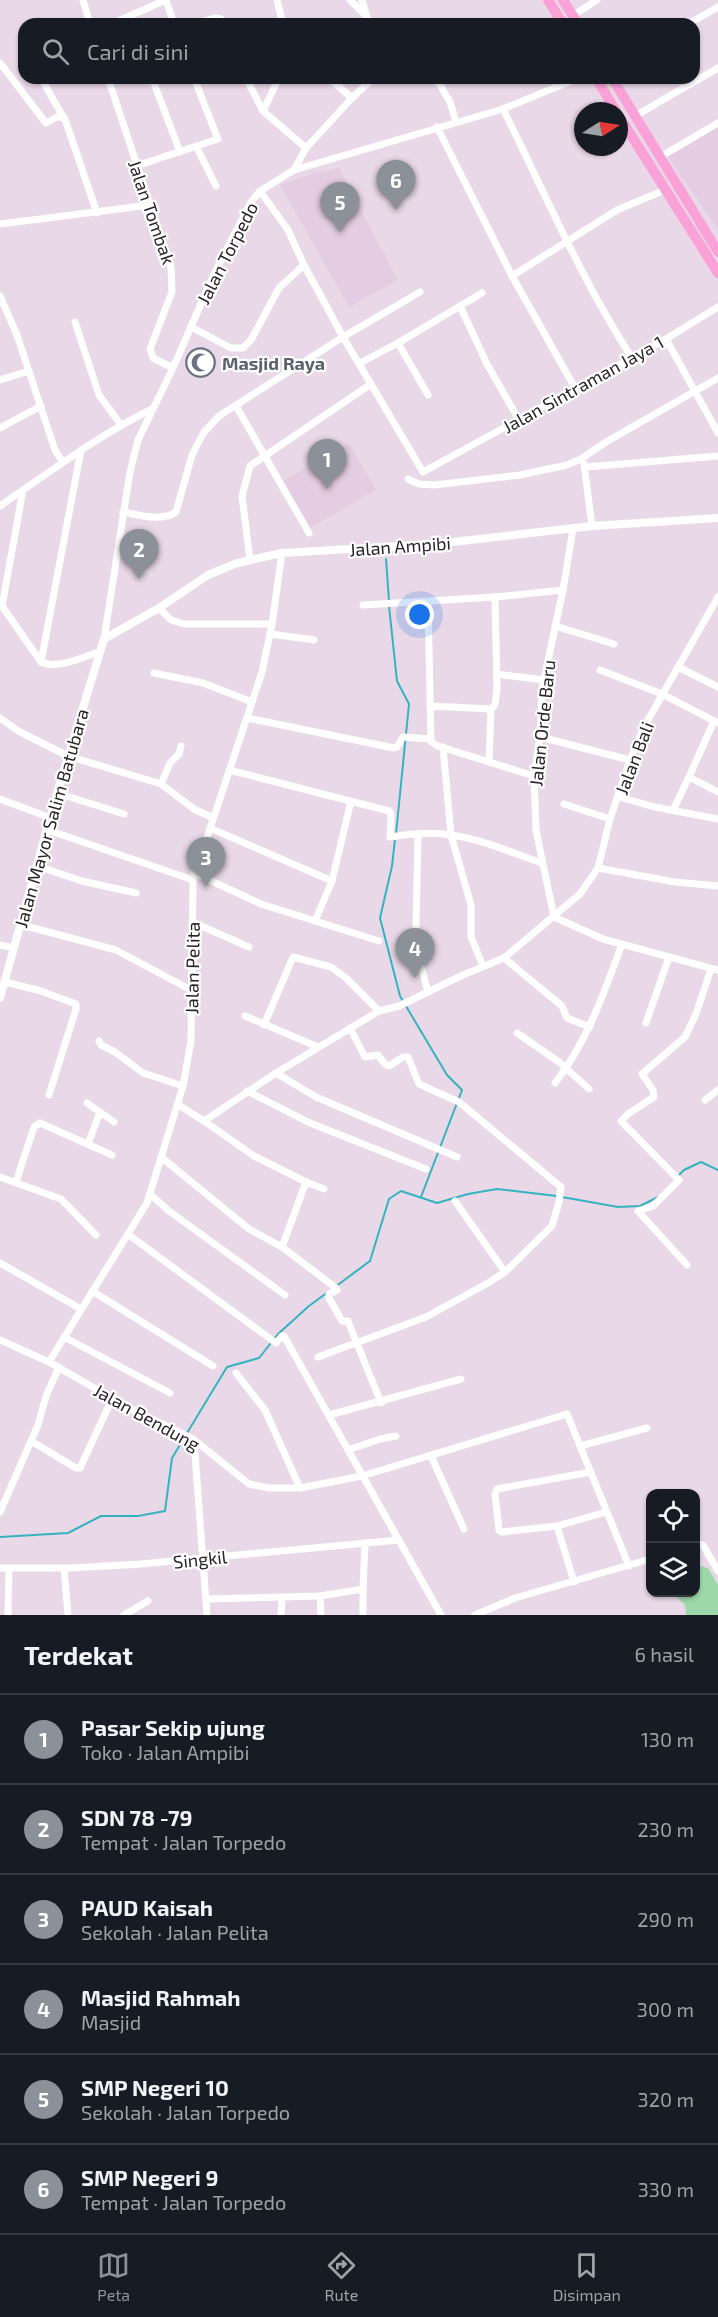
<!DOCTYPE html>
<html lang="id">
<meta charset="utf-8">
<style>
:root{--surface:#171b24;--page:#20242c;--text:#f1f3f6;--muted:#9ea1a6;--line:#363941;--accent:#8c9099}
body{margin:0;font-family:"Exo 2",sans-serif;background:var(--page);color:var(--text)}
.controls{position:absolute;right:18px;bottom:18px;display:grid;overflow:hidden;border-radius:12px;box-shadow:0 2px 4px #0004}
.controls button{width:54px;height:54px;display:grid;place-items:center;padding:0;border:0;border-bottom:2px solid var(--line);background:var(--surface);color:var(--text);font:30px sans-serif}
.compass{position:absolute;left:574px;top:102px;width:54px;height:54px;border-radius:50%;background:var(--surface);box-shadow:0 2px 4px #0004;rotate:78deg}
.you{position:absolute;left:420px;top:615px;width:21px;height:21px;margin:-15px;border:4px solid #fff;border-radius:50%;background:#1a73e8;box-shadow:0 0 0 9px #1a73e833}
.badge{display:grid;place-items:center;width:39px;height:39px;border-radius:50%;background:var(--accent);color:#fff;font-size:20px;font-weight:700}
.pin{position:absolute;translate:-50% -50px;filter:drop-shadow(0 2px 3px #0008)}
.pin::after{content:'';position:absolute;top:32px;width:21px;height:18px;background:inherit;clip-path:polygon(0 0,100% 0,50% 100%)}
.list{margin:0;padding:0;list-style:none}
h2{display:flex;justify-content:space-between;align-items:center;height:78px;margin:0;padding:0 24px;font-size:26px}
h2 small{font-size:20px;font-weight:400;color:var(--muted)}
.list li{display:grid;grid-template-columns:39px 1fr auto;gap:18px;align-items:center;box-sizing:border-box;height:90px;padding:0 24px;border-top:2px solid var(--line)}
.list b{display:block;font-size:22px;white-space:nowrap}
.list p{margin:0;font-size:20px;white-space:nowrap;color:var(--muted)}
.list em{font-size:20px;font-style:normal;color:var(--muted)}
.icon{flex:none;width:33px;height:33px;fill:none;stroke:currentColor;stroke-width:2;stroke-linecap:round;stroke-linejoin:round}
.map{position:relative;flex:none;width:718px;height:1615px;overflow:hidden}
.search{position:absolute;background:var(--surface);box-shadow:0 2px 4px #0004;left:18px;right:18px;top:18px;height:66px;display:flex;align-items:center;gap:15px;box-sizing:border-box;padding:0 21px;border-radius:18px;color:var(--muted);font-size:22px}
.sheet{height:618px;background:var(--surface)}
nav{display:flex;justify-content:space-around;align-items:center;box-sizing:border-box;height:84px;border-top:2px solid var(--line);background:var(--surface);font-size:16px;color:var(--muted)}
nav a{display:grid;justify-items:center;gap:3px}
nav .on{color:var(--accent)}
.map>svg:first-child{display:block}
.built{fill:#e4cde2}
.green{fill:#9dd9a8}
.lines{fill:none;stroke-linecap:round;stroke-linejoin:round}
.stream{stroke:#34b4be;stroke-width:2}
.minor{stroke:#fff;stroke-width:7}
.tertiary{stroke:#fff;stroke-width:8}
.trunk{stroke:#faa2d8;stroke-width:10}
.labels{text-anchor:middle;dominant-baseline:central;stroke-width:4.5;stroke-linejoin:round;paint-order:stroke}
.street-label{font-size:18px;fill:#292328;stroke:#fff}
.worship-label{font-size:18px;font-weight:bold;fill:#5b616d;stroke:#fff;text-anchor:start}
</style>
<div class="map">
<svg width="718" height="1615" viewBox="0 0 718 1615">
<rect width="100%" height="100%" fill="#e9d8e7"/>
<g class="built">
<path d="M718 127V229L668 157Z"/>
<path d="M339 168 398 280 349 307 280 185 311 174Z"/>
<path d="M349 443 376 490 308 529 281 482Z"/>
</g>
<path class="green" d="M696 1565 708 1568 718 1585V1615H686L685 1605 674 1594V1593L696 1592Z"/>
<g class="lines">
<g class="stream">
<path d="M386 559 389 601"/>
<path d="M389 606 397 681 409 704 396 834"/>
<path d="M395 839 392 866 380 918 400 996 447 1075 462 1090 421 1197"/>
<path d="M679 1175 684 1170 701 1162 718 1170"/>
<path d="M562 1197 618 1207 640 1206 658 1197"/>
<path d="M335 1287 370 1261 389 1199 401 1191 437 1203 468 1194 497 1189 557 1196"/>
<path d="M187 1433 227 1367 259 1358 278 1334 309 1306 328 1292"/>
<path d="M0 1537 68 1533 101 1516H138L165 1511 172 1458 184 1438"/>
</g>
<g class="minor">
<path d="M83 0 90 24"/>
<path d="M277 0 283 24"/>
<path d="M350 0 365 15"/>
<path d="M362 0 369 24"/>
<path d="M572 16 597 0"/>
<path d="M111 24 166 0 174 24"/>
<path d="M194 24 216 18 221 19 224 24"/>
<path d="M688 24 718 7"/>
<path d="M0 63 46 123 57 117H64"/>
<path d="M41 78 66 122 97 213"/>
<path d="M108 78 171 267 172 292 150 349 153 358 173 368"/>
<path d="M152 78 180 152"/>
<path d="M246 78 263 111 306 148"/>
<path d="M329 78 352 98 369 82"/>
<path d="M436 78 450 102 456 122"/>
<path d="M503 109C544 191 582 281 632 358"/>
<path d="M263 111 279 78"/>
<path d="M635 116 718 68"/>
<path d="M437 127 512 276 575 388"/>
<path d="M196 146 216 186"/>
<path d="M660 157 718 123"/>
<path d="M136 166 218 139 194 78"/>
<path d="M294 170 306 148 352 98"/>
<path d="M260 191 288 230 304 265 343 337 423 472 666 339 718 307"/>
<path d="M0 224 150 205"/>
<path d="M512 276 617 210 665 190"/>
<path d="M0 296 17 335 55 450 62 461"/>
<path d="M460 306 487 364 519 420"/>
<path d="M75 322 99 395 121 425"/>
<path d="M191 327 231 348H243L251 340 279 288 304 265"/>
<path d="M666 339 718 433"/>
<path d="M398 343 428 395"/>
<path d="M360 363 398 343 482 293"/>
<path d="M0 380 29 371"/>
<path d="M236 406 309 533"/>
<path d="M0 428 41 406"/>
<path d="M584 464 592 526"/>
<path d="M586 467 718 456"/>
<path d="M408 479 419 484 434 485 520 475 567 465 581 459 606 442 718 378"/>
<path d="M0 506C50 472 97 436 152 409"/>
<path d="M123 512C140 515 161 522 176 512L192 455 204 432 219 416 343 337 420 292"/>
<path d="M250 560 242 496 250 466 371 384"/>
<path d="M428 601 431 742 438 746 534 776"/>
<path d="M0 603 41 662C57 670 82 657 99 652"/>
<path d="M363 605 495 597 563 590"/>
<path d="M2 606 23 490"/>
<path d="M159 608 171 620 184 624H272"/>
<path d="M555 626 614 644"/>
<path d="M271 634 314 640"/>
<path d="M104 639 130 472 138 440 173 368 214 274 251 202 260 191 294 170 503 109 578 78"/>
<path d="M41 662 81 450"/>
<path d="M678 667 718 687"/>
<path d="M600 670 662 694 718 723"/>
<path d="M154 673 203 683 252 702"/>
<path d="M497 674 544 680"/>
<path d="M430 706 491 709"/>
<path d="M0 718 20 732 68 756 161 784 194 809 213 818"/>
<path d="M247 718 394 748 397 747 403 737 431 739"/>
<path d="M714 721 689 777 718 792"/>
<path d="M540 737 630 760"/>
<path d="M443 747 451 835 471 905V937L483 966"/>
<path d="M489 762 491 709 495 705 497 689 495 597"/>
<path d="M229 770 389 811 391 814 390 837C410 834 431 832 451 835 482 839 512 853 542 863"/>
<path d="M161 784 170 763 179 754 181 746"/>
<path d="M57 793 124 814"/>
<path d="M619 797 655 807 718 819"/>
<path d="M0 799 51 818"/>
<path d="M564 804 610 819"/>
<path d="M673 810 689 777"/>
<path d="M210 828 332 881"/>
<path d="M48 830 193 880"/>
<path d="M418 834 416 926 418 955 428 992"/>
<path d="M37 866 82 881 136 893"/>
<path d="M598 868 675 882 718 886"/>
<path d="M194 873 261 904 379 941"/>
<path d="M554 917 536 830 534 776 540 737 542 689 563 590 573 529"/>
<path d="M554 917 603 939 718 970"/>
<path d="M315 921 332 881 351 801"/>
<path d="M192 922 249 947"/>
<path d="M22 925 116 950 191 990"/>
<path d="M0 945 14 948"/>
<path d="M504 958 562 1006 567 1018 590 1027"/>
<path d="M5 982 41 991 76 1004V1009L49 1095"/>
<path d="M245 1016 318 1047"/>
<path d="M646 1023 669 957"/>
<path d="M264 1025 293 957 331 967 346 978 379 1011"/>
<path d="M517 1033 559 1062 589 1089"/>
<path d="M99 1041 101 1045 115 1052 143 1073 183 1086"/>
<path d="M276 1073 316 1097 457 1157"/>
<path d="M555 1083C587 1042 604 993 622 944"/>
<path d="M247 1091 310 1123 426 1169"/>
<path d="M705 1100 718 1090"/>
<path d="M87 1103 114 1122"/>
<path d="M177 1104 204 1121 276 1073 379 1011 399 1006 463 975 504 958 580 894 598 868 610 819 630 760 644 727 718 597"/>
<path d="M204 1121 254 1156 306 1182 282 1247"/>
<path d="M88 1144 100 1112"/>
<path d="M161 1157 249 1229 282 1247 336 1288 337 1290 329 1294V1298L342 1321H348L381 1403"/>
<path d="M0 1177 61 1199 96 1235"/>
<path d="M16 1182 34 1127 40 1123 112 1155"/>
<path d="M306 1182 324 1189"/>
<path d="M150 1194 169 1211 285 1295"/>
<path d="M455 1201 505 1272"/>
<path d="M129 1235 276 1343 282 1336H284L441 1615"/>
<path d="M0 1263 81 1309"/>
<path d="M687 1265 638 1211 653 1206 679 1180 621 1121 628 1114 654 1097 653 1090 642 1074 685 1037 696 1014 711 969"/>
<path d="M92 1291 213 1366"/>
<path d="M64 1337 170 1393"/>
<path d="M0 1340 49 1362 129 1408 193 1439 249 1484 269 1488H300L362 1476 567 1414 629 1566"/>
<path d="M318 1357 426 1317 488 1283 505 1272 552 1226 559 1202 561 1187 459 1102 419 1084 408 1057H403L389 1066 385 1064 378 1055 365 1057 350 1028"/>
<path d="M49 1362 147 1203 183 1086 191 1041 193 880 262 672 272 624 282 553"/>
<path d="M236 1373 265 1410 300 1488"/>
<path d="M329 1415 461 1379"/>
<path d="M194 1440 207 1615"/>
<path d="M31 1441 76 1468H80L112 1399"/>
<path d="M580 1446 647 1428"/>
<path d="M348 1450 380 1439 396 1436"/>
<path d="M431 1456 464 1529"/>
<path d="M591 1472 497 1489 495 1494 499 1530 502 1532 557 1526 606 1512"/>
<path d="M0 1512 38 1425 46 1396 59 1367"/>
<path d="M557 1526 574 1582"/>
<path d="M696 1543 703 1545 718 1571"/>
<path d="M0 1568H71L141 1564 399 1540"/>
<path d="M64 1568 68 1615"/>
<path d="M363 1589 365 1543"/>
<path d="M320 1596 321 1615"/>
<path d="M206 1599 320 1596 363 1589V1615"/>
<path d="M8 1615 9 1568"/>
<path d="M124 1615 148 1601"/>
<path d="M281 1615 282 1597"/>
<path d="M475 1615 515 1598 650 1559"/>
</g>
<path class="tertiary" d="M0 998 57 793 104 639 159 608 208 575 237 563 282 553 435 544 592 526 718 518"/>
<g class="trunk">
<path d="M548 0 563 24"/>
<path d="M563 0 578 24"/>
<path d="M596 78 616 111"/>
<path d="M612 78 718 252"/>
<path d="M619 116 718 273"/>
</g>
</g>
<defs>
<symbol id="mosque-ring" viewBox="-11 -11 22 22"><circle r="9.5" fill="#fff" stroke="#6b7280" stroke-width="1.5"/><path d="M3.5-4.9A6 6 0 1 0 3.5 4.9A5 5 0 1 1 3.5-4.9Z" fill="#6b7280"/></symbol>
</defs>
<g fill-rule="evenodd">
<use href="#mosque-ring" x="184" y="346" width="33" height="33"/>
</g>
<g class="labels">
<g class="street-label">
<text transform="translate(152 212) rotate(71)">Jalan Tombak</text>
<text transform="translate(227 253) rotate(-63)">Jalan Torpedo</text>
<text transform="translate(583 384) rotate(-29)">Jalan Sintraman Jaya 1</text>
<text transform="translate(400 546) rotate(-4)">Jalan Ampibi</text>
<text transform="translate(542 723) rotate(-84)">Jalan Orde Baru</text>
<text transform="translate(634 758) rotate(-69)">Jalan Bali</text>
<text transform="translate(51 818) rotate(-74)">Jalan Mayor Salim Batubara</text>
<text transform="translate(192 968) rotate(-89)">Jalan Pelita</text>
<text transform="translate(147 1417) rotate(29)">Jalan Bendung</text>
<text transform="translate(200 1559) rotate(-6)">Singkil</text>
</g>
<g class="worship-label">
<text x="222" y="363">Masjid Raya</text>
</g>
</g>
</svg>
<div class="controls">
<button><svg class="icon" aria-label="locate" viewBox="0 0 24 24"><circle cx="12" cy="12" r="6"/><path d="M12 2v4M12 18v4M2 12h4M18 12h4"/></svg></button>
<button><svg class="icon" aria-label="layers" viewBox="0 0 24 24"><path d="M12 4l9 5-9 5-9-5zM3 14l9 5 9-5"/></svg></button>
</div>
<svg class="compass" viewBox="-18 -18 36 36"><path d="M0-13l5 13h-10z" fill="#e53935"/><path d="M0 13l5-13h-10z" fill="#9ea1a6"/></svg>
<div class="you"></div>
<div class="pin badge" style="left:327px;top:489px">1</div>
<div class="pin badge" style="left:139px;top:579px">2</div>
<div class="pin badge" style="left:206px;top:887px">3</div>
<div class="pin badge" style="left:415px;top:978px">4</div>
<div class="pin badge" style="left:340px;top:232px">5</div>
<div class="pin badge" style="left:396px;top:210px">6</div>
<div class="search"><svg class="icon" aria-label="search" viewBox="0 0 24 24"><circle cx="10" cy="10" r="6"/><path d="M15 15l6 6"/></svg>Cari di sini</div>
</div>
<section class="sheet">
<h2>Terdekat<small>6 hasil</small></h2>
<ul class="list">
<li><span class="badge">1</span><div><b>Pasar Sekip ujung</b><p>Toko · Jalan Ampibi</p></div><em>130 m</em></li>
<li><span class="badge">2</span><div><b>SDN 78 -79</b><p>Tempat · Jalan Torpedo</p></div><em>230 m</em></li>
<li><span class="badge">3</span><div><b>PAUD Kaisah</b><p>Sekolah · Jalan Pelita</p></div><em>290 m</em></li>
<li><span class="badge">4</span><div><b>Masjid Rahmah</b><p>Masjid</p></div><em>300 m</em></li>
<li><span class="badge">5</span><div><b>SMP Negeri 10</b><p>Sekolah · Jalan Torpedo</p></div><em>320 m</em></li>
<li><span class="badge">6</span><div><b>SMP Negeri 9</b><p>Tempat · Jalan Torpedo</p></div><em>330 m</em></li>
</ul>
</section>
<nav>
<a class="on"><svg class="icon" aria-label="map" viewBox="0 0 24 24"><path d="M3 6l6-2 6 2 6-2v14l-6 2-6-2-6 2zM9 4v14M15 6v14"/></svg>Peta</a>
<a><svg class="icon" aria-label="directions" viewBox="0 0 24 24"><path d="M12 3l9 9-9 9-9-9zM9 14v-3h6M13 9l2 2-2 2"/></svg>Rute</a>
<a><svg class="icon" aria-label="saved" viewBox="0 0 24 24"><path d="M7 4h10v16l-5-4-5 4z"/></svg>Disimpan</a>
</nav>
